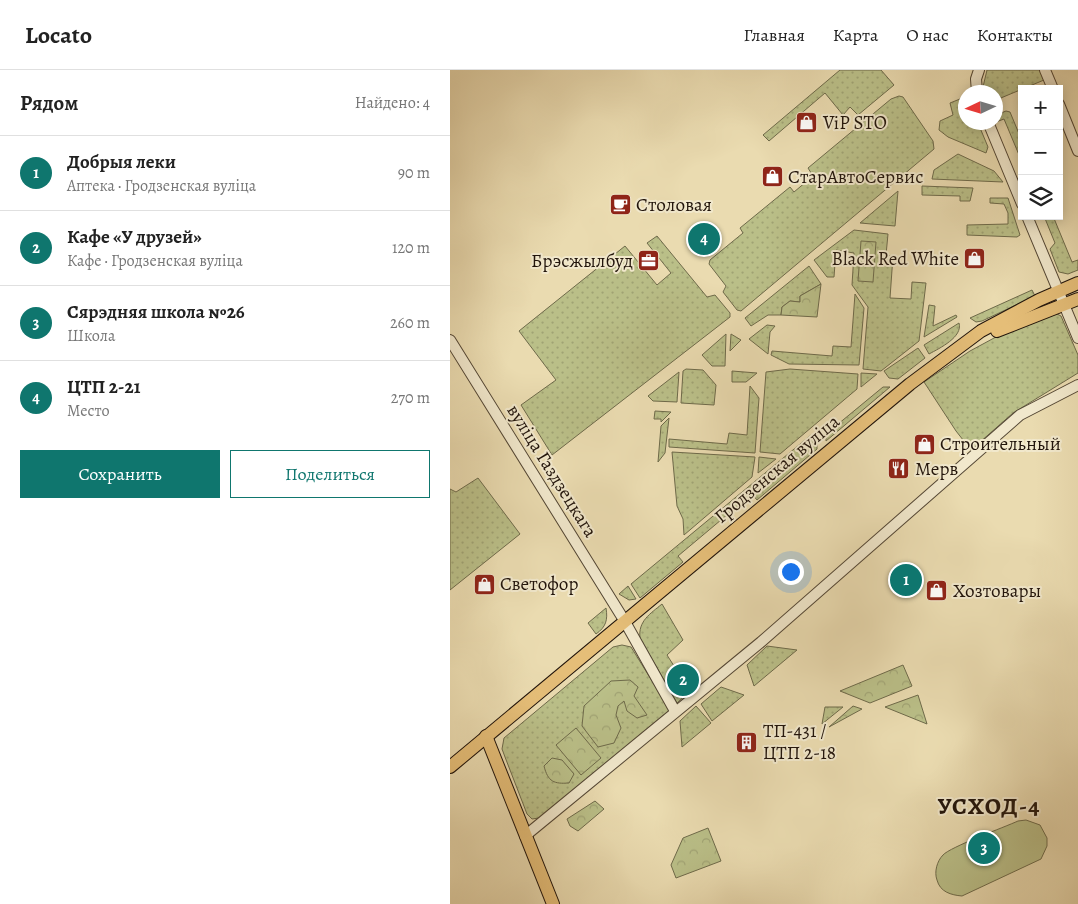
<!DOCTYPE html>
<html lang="ru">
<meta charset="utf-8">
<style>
:root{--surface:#fff;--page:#f6f6f6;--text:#222;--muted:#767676;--line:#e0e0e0;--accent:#0f766e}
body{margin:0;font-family:Alegreya,serif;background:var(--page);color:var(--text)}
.controls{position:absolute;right:15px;top:15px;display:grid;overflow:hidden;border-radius:0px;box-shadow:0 2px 12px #0003}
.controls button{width:45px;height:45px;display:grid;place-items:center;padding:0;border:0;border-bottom:1px solid var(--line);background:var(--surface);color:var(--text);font:25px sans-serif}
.compass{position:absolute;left:508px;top:15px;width:45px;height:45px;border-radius:50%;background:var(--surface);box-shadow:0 2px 12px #0003;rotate:266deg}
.you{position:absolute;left:340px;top:501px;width:18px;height:18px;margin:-12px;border:4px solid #fff;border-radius:50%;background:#1a73e8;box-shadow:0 0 0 8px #1a73e833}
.badge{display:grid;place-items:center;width:32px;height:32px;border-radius:50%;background:var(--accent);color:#fff;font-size:16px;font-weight:700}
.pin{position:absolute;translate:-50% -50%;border:2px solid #fff;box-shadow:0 1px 5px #0006}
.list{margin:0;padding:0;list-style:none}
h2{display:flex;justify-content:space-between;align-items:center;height:65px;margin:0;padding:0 20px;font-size:21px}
h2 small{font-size:16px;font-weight:400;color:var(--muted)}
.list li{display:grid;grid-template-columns:32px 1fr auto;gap:15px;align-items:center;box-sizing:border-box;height:75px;padding:0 20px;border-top:1px solid var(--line)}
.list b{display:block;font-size:19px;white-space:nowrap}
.list p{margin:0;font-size:16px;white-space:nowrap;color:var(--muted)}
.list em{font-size:16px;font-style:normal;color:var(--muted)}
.actions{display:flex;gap:10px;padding:15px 20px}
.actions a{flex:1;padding:11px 0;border:1px solid var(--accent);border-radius:0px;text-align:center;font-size:18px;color:var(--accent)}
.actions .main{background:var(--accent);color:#fff}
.icon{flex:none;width:28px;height:28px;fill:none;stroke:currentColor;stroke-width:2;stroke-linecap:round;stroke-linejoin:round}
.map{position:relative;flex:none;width:628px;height:834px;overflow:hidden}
header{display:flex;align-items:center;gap:30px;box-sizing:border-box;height:70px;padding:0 25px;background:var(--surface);border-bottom:1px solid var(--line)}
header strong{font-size:24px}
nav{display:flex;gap:28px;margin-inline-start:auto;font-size:18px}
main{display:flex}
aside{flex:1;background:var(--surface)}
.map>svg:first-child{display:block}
.grass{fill:url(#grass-dots);stroke:#6e6a4a}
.forest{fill:url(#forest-crowns);stroke:#6e6a4a}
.pitch{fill:#babf88;stroke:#6e6a4a}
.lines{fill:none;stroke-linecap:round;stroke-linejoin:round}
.minor-casing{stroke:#534634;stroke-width:12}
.major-casing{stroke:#21140b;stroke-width:14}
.minor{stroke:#f1e8cc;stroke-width:10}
.major{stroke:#e5be78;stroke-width:12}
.labels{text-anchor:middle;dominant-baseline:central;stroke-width:4;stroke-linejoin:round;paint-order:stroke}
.poi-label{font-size:19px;fill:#21140b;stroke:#f1e8cc;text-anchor:start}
.street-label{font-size:19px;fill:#21140b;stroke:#f1e8cc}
.district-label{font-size:24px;font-weight:bold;letter-spacing:1px;fill:#21140b;stroke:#f1e8cc}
</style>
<header>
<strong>Locato</strong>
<nav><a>Главная</a><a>Карта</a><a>О нас</a><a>Контакты</a></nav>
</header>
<main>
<aside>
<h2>Рядом<small>Найдено: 4</small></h2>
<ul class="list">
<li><span class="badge">1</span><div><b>Добрыя леки</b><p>Аптека · Гродзенская вуліца</p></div><em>90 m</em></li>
<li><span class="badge">2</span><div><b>Кафе «У друзей»</b><p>Кафе · Гродзенская вуліца</p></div><em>120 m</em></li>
<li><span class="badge">3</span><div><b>Сярэдняя школа №26</b><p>Школа</p></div><em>260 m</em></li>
<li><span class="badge">4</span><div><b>ЦТП 2-21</b><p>Место</p></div><em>270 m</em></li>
</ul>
<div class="actions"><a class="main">Сохранить</a><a>Поделиться</a></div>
</aside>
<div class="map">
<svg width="628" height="834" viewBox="0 0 628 834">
<defs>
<pattern id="grass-dots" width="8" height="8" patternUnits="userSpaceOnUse" patternTransform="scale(1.25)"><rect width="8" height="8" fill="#babf88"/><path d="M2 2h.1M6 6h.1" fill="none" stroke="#a0a374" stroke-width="1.8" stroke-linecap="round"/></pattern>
<pattern id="forest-crowns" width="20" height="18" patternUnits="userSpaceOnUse" patternTransform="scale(1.25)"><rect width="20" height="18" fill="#babf88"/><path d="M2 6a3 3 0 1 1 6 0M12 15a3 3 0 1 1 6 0" fill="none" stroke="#a0a374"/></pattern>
</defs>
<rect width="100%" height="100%" fill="#eadbb0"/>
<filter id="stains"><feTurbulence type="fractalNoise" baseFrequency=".004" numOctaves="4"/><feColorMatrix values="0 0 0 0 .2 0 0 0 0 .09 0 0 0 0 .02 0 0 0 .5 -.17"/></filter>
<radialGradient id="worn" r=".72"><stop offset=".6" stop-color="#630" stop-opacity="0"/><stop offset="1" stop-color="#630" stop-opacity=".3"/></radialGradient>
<g class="grass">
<path d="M390 0H431L444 15 408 45 400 37 393 45 375 23 319 71 313 65Z"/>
<path d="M537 0H590L594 10 546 30V22L532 21Z"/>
<path d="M449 26 453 27 483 71 484 79 291 241 287 240 273 222 276 216 259 194 260 190 293 163 290 158 340 117 344 122 363 106 358 98 441 29Z"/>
<path d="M515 27 516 52 528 53 538 77 536 83 498 67 489 60 490 51 503 45 500 33Z"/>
<path d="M556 41 560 42 572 71V92L554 49 546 52V45Z"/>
<path d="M508 84 544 101 553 112 482 109 484 100Z"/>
<path d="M472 116 523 118 520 131H510V126L472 125Z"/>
<path d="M448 121 445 156 410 153Z"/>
<path d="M540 128H558L570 165 567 167 517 165V155L558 154V143L554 134 540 133Z"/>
<path d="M594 146H603L622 192 628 190V200L618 204 609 202 600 179 605 173Z"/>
<path d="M404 160 438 164 436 185 443 186 440 228 461 229 462 212 476 213 469 271 431 301 413 299 418 237 402 215 404 183 386 180 384 207H377L364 190Z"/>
<path d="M207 166 257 227 265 225 280 243V247L102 385 71 335 106 310 69 261 175 176 207 215 221 203 197 173Z"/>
<path d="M359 196 371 214 350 226V232L340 231 332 237 331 245H318L301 256 295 248Z"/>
<path d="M582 220 585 226 532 251 526 252 520 248Z"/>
<path d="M405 224 414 238 409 295 339 294 321 285 322 281 382 286 383 276 401 277Z"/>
<path d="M479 235 485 236 483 256 506 245 507 247 474 267Z"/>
<path d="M603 242 611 246 628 285V303L563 343 521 380 506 361 474 312 520 281 557 261Z"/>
<path d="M509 253C513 267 490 278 479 284L474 275Z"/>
<path d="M317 255 325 256 320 262 318 284 299 269Z"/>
<path d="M276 264 275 296H262L252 285Z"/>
<path d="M281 264 291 270 280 281Z"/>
<path d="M468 278 475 288 448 309 439 308 434 301Z"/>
<path d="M236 299 253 300 266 315 264 335 231 333 233 301Z"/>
<path d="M340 299 408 304 407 319 330 384 310 382 316 302Z"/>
<path d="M282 301 307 303 296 312H282Z"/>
<path d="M229 302 227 332 203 331 198 326Z"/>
<path d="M411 303 427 304 411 317Z"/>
<path d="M300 316 309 328 305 383 219 377V369L277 374 279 363 297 365Z"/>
<path d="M433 317H440L376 371V364Z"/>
<path d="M205 341 221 342 211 352V349H204Z"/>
<path d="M219 348 215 383 208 392 211 356Z"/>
<path d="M361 365 367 372V379L307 430 302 424 228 486 233 492 190 528 181 514Z"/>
<path d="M222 382 305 387 302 407 234 465 233 449 227 436Z"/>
<path d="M309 387 326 389 308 403Z"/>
<path d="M28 408 70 464 0 520V419L6 422Z"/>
<path d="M178 516 186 529 179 530 169 524Z"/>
<path d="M212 534 233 570 217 585 240 621 227 633 190 568C188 551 200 544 212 534Z"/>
<path d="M156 538C158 550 156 557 146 564L138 553Z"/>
<path d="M172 575 181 577 220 640 89 748 82 749 77 744 55 687 52 679 54 668 163 577Z"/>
<path d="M317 576 347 580 304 616 297 595Z"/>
<path d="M271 617 294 625 262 651 251 634Z"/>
<path d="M246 636 261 653 232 677 230 651Z"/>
<path d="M375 637H393L372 654Z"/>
</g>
<g class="forest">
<path d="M411 171 426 172 423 212 408 211Z"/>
<path d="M371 214 367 247 331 245 332 237 340 231 350 232V226Z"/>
<path d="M453 595 462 616 420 633 390 621Z"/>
<path d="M180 610 188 617 184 626 197 645 187 648 177 641 174 631 168 636 166 645 171 658 164 673 148 677 132 656 134 636 161 611Z"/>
<path d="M468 625 477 654 435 637Z"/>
<path d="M403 636 412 639 379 657Z"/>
<path d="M126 658 151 688 131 705 106 675Z"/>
<path d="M102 688 112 690 124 704 119 713C104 714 98 712 94 696Z"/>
<path d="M145 731 154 739 128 761 120 756 117 749Z"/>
<path d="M258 758 271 791 226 808 221 795 233 768Z"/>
</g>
<path class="pitch" d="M576 750 590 755 597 768V776L591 789 512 826C501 825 490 822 487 810 484 802 487 791 493 785 500 777 555 757 568 751Z"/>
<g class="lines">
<defs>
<g id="minor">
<path d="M595 0 603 19"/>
<path d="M527 22 526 9 529 0"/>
<path d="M609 34 628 81"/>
<path d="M538 52 572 134"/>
<path d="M577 146 628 268"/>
<path d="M0 270 174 550 225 641"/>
<path d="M75 766 311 572 570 345 628 315"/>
</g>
<g id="major">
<path d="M547 261 628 229"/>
<path d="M36 666 103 834"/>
<path d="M0 697 460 314 531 261 589 230 628 213"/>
</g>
</defs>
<use href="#minor" class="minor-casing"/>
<use href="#major" class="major-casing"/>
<use href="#minor" class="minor"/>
<use href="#major" class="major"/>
</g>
<defs>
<symbol id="shop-square" viewBox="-11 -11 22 22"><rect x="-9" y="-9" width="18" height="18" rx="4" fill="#8f2418" stroke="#f1e8cc"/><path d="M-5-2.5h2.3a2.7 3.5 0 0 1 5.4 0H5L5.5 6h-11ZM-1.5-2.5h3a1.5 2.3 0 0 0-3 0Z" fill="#fff"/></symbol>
<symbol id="cafe-square" viewBox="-11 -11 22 22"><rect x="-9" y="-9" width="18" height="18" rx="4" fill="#8f2418" stroke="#f1e8cc"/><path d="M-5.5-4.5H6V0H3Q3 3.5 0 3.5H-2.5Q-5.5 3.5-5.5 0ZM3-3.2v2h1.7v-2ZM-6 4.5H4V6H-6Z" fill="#fff"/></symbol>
<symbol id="office-square" viewBox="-11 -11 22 22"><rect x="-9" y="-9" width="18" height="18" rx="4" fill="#8f2418" stroke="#f1e8cc"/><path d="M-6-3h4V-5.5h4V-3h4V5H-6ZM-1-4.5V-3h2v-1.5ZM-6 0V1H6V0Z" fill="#fff"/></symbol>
<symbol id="restaurant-square" viewBox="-11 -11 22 22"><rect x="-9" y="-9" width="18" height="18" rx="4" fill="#8f2418" stroke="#f1e8cc"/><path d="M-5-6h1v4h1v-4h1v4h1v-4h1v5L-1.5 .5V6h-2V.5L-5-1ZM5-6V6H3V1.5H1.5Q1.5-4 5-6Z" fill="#fff"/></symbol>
<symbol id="building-square" viewBox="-11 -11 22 22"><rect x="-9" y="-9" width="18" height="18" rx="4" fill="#8f2418" stroke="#f1e8cc"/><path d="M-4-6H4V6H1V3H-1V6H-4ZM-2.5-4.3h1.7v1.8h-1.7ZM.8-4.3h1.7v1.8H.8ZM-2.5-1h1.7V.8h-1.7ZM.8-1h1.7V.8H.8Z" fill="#fff"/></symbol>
</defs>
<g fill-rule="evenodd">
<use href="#shop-square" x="344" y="40" width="25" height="25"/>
<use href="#shop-square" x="310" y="94" width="25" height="25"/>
<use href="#cafe-square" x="158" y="122" width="25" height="25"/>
<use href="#shop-square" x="512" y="176" width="25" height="25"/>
<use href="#office-square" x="186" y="178" width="25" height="25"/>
<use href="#shop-square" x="462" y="362" width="25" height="25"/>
<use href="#restaurant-square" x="436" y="386" width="25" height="25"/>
<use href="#shop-square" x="22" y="502" width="25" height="25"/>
<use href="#shop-square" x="474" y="508" width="25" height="25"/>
<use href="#building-square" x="284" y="660" width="25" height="25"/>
</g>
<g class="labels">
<g class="poi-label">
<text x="373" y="53">ViP STO</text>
<text x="338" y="107">СтарАвтоСервис</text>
<text x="186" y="135">Столовая</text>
<text x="509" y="189" text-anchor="end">Black Red White</text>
<text x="183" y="191" text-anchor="end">Брэсжылбуд</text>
<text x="490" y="374">Строительный</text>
<text x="465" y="399">Мерв</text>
<text x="50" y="514">Светофор</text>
<text x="503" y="521">Хозтовары</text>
<text x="313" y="661">ТП-431 /<tspan x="313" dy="22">ЦТП 2-18</tspan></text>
</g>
<g class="street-label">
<text transform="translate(327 399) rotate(-40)">Гродзенская вуліца</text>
<text transform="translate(102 401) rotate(58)">вуліца Газдзецкага</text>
</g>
<g class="district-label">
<text x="539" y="736">УСХОД-4</text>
</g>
</g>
<rect width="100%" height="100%" filter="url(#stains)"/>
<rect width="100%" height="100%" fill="url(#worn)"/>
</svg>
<div class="controls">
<button>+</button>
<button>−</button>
<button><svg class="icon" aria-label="layers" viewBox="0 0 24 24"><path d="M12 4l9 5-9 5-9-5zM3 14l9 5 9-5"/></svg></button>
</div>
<svg class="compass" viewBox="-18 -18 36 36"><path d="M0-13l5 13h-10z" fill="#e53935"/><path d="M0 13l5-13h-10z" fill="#767676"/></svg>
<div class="you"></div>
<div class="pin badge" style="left:456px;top:510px">1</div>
<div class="pin badge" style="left:233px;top:610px">2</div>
<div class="pin badge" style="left:534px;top:778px">3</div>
<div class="pin badge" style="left:254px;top:169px">4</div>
</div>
</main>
